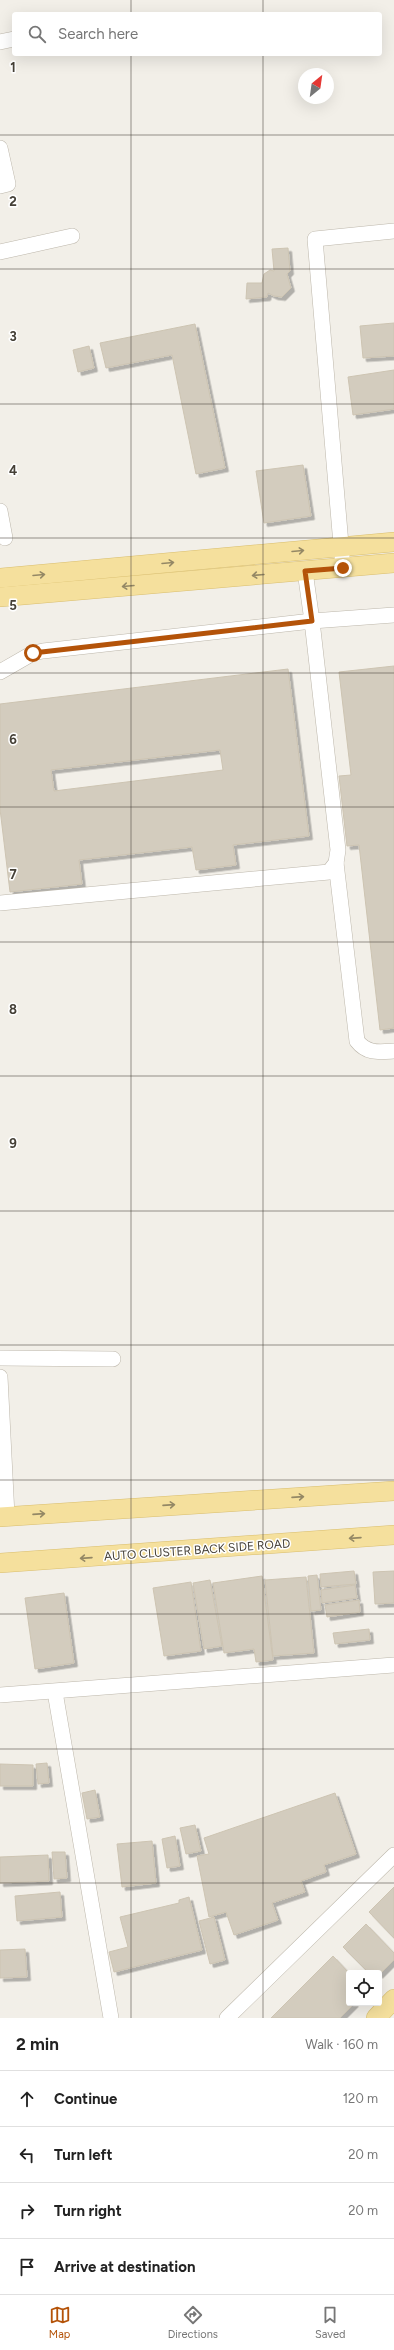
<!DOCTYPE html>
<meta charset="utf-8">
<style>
:root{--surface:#fff;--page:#f2f2f2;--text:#222;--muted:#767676;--line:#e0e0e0;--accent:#b45309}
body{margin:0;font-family:Figtree,sans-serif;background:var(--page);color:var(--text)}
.controls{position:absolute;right:12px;bottom:12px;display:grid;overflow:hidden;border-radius:4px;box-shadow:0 4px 16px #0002}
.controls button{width:36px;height:36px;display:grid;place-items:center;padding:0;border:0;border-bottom:1px solid var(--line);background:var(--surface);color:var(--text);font:20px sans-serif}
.compass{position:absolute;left:298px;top:68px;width:36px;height:36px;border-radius:50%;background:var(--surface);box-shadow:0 4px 16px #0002;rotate:29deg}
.stop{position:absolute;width:12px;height:12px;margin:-9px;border:3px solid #b45309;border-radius:50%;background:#fff}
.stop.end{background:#b45309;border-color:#fff;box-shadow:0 1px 4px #0008}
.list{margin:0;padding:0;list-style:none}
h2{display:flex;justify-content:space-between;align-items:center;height:52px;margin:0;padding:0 16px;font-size:17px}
h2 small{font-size:13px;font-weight:400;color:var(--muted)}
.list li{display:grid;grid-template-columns:26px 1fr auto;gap:12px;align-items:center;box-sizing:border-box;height:56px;padding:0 16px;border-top:1px solid var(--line)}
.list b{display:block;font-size:15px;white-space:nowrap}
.list em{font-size:13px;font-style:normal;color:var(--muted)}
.icon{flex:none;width:22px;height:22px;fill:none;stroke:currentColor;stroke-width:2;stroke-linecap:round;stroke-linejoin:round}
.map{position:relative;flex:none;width:394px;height:2018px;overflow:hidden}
.search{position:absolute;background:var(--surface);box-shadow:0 4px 16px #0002;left:12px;right:12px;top:12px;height:44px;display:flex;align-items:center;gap:10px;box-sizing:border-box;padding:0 14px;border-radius:4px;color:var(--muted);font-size:15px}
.sheet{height:276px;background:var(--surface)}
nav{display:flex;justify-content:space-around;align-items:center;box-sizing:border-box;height:56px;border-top:1px solid var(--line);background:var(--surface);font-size:11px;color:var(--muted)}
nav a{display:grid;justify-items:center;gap:2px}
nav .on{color:var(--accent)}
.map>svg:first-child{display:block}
.building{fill:#d3ccbe;stroke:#cdc4b2;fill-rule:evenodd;filter:url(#shadow)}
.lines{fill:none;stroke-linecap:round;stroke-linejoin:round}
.minor-casing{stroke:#bdb7ab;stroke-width:16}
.major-casing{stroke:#d9be6f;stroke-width:20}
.minor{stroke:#fff;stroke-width:15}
.major{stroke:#f5e09d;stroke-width:19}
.oneway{stroke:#948865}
.route{stroke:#b45309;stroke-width:5}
.grid{fill:none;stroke:#454037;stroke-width:1;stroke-opacity:0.55}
.labels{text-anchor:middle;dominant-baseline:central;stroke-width:3;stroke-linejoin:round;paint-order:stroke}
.street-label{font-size:12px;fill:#454037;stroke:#fff}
.grid-label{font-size:13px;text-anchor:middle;font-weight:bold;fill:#454037;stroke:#fff;stroke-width:3;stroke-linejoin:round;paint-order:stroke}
</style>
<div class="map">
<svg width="394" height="2018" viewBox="0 0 394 2018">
<defs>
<filter id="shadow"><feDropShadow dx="3.5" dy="3.5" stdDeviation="0" flood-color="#0004"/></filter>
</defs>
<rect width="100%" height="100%" fill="#f2efe8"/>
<g class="building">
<path d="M288 248 290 271 287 274 291 288 282 297 274 296 268 293 267 297 246 299 247 283H262L264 274 270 270 274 271 272 249Z"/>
<path d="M394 323V356L363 358 360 326Z"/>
<path d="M195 324 225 468 196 474 172 355 106 368 100 343Z"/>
<path d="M89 346 94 368 78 372 73 350Z"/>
<path d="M394 370V409L353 415 348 377Z"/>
<path d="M303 465 311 516 264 523 256 471Z"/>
<path d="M394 666V1028L380 1030 359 845 347 846 339 776 351 775 339 672Z"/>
<path d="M288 669 309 836 233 845 236 865 196 870 192 847 79 860 82 884 10 892 0 809V704ZM220 750 223 770 54 791 51 770Z"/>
<path d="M354 1571 356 1584 321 1587 320 1574Z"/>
<path d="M394 1571V1603L375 1604 373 1572Z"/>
<path d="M317 1575 321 1610 311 1611 308 1576Z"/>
<path d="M262 1576 273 1660 256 1662 254 1649 224 1653 213 1583Z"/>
<path d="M306 1577 314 1653 273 1656 265 1580Z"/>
<path d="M210 1580 222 1646 204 1649 193 1583Z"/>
<path d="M191 1582 201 1651 164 1656 153 1588Z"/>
<path d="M355 1585 357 1598 322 1603 321 1590Z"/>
<path d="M64 1593 74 1663 35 1669 25 1598Z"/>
<path d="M359 1600 360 1612 327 1617 325 1605Z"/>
<path d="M369 1629 370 1640 335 1644 333 1633Z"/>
<path d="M47 1763 49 1783 38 1784 36 1764Z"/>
<path d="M0 1764 33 1765V1786H0Z"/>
<path d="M95 1790 100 1817 87 1819 82 1793Z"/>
<path d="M335 1793 356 1854 324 1865 326 1872 301 1881 305 1892 272 1903 278 1920 234 1935 226 1912 209 1917 197 1856 209 1854 204 1838Z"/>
<path d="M195 1825 201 1851 186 1854 180 1828Z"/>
<path d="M175 1836 180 1866 167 1868 162 1839Z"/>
<path d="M152 1841 156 1883 122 1887 117 1844Z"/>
<path d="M52 1852H65L67 1878 54 1879Z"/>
<path d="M48 1855 49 1881 0 1883V1857Z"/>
<path d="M394 1887V1938L369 1912Z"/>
<path d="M60 1892 62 1917 17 1921 15 1896Z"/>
<path d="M189 1897 202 1950 114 1972 109 1952 128 1947 120 1917 179 1903V1900Z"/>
<path d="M214 1917 225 1960 210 1964 199 1921Z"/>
<path d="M366 1924 394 1953V1960L379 1975V1973H369L343 1947Z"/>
<path d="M25 1949 27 1977 0 1978V1950Z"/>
<path d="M333 1956 349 1973V2003H355L340 2018H271Z"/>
</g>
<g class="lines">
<defs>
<g id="minor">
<path d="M0 42 14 39"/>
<path d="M0 148 8 184 0 186"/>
<path d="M0 252 72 236"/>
<path d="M0 511 5 538"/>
<path d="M343 568 315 239 394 231"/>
<path d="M305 571 312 621 394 615"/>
<path d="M0 672 33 653 43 651 312 621 338 850 336 863 329 872 0 903"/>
<path d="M336 863 357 1041C367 1054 379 1052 394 1051"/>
<path d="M0 1358 113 1359"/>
<path d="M0 1377 7 1516"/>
<path d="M55 1692 111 2018"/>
<path d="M0 1695 394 1665"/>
<path d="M227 2018 394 1855"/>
</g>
<g id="major">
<path d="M0 578 394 542"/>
<path d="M0 597 394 563"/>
<path d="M0 1517 394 1491"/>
<path d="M0 1563 394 1535"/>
<path d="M376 2018 394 1999"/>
</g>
</defs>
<use href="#minor" class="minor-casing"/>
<use href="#major" class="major-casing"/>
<use href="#minor" class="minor"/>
<use href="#major" class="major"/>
</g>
<defs><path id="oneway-shaft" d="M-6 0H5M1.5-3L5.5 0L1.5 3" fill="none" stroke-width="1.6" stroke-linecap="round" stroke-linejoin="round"/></defs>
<g class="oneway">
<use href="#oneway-shaft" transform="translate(298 551) rotate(-5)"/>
<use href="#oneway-shaft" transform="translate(168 563) rotate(-5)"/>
<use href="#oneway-shaft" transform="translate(39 575) rotate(-5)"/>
<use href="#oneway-shaft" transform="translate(258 575) rotate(175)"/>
<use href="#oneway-shaft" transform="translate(128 586) rotate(175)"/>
<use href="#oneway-shaft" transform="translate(298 1497) rotate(-4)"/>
<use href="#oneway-shaft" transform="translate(169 1505) rotate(-4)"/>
<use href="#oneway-shaft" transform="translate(39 1514) rotate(-4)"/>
<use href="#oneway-shaft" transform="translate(355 1538) rotate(176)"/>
<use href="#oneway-shaft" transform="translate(86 1558) rotate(176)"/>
</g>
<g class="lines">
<path class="route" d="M33 653 312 621 305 571 343 568"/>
</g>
<path class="grid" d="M131 0V14M263 0V14M131 54V2018M263 54V2018M0 135H394M0 269H394M0 404H394M0 538H394M0 673H394M0 807H394M0 942H394M0 1076H394M0 1211H394M0 1345H394M0 1480H394M0 1614H394M0 1749H394M0 1883H394"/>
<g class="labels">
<g class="street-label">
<text transform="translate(197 1550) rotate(-4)">AUTO CLUSTER BACK SIDE ROAD</text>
</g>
</g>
<g class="grid-label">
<text x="13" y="72">1</text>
<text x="13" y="206">2</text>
<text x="13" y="341">3</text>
<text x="13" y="475">4</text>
<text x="13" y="610">5</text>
<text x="13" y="744">6</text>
<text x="13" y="879">7</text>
<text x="13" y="1014">8</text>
<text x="13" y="1148">9</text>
</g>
</svg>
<div class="controls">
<button><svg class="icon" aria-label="locate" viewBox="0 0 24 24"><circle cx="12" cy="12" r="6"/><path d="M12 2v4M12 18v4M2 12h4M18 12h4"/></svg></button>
</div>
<svg class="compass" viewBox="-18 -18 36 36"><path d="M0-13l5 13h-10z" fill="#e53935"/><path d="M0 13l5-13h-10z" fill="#767676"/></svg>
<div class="stop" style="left:33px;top:653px"></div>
<div class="stop end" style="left:343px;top:568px"></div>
<div class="search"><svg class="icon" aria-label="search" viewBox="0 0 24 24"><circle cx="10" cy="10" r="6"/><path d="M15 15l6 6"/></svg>Search here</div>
</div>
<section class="sheet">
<h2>2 min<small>Walk · 160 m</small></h2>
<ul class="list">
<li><svg class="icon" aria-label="ahead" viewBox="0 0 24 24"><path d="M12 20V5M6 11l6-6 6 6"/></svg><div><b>Continue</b></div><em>120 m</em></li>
<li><svg class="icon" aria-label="left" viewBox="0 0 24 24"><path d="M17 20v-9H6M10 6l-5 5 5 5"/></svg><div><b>Turn left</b></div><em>20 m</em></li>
<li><svg class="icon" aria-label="right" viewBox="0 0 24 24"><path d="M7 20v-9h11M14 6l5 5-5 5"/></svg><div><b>Turn right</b></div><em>20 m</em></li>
<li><svg class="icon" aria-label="arrive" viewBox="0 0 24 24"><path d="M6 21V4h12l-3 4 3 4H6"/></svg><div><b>Arrive at destination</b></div></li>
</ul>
</section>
<nav>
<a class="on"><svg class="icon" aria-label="map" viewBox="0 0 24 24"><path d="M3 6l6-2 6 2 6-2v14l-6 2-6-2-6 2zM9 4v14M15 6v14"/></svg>Map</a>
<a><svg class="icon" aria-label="directions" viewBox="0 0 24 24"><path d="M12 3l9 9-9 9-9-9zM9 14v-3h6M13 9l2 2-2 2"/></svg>Directions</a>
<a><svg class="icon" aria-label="saved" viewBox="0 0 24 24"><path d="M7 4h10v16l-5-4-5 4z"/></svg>Saved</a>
</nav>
